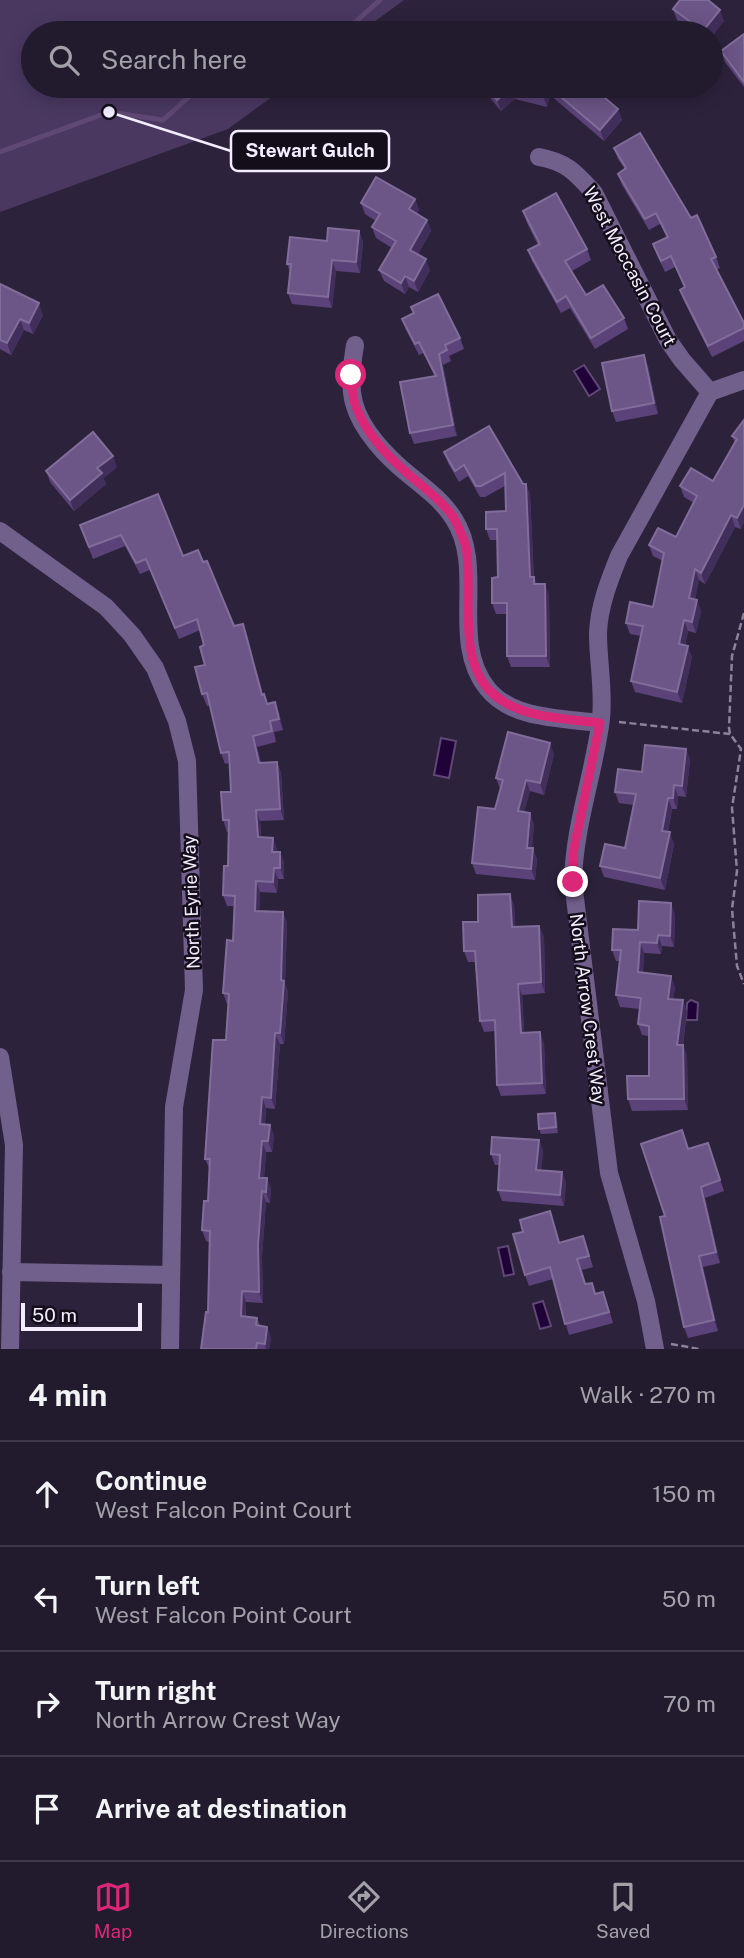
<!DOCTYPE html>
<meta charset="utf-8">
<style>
:root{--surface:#221a2d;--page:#2e2739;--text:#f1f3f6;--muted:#a2a1aa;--line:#3f3849;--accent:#db2777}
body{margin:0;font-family:"Public Sans",sans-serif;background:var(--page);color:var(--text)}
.scale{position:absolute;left:21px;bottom:18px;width:121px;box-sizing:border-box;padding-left:7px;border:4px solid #f4edff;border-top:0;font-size:19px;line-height:24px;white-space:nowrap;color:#f4edff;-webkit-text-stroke:5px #130e1a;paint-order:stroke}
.stop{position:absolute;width:21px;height:21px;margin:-16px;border:5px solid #db2777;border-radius:50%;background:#fff}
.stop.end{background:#db2777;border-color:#fff;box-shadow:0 2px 7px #0008}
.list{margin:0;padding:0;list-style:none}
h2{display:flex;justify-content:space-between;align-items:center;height:91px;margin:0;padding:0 28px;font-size:30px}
h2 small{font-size:23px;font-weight:400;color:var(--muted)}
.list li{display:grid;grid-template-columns:46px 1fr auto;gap:21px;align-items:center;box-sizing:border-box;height:105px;padding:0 28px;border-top:2px solid var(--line)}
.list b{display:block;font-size:26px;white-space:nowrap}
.list p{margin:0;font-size:23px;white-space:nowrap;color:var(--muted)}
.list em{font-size:23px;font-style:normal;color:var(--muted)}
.icon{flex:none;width:38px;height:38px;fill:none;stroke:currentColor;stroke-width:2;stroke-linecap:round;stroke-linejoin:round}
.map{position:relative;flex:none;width:744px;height:1349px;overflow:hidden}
.search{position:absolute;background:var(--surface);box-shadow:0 4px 18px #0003;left:21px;right:21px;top:21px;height:77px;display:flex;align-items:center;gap:18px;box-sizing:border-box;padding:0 24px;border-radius:38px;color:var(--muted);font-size:26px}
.sheet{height:511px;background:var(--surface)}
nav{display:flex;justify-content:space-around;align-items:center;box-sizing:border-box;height:98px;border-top:2px solid var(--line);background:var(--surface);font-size:19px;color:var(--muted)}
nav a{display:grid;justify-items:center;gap:4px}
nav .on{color:var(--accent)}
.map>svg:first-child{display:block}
.green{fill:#4a3861}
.water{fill:#1f0238;stroke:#5f4874;stroke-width:2}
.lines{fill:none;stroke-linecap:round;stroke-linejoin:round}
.stream{stroke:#5f4874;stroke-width:5}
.path{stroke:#8c8399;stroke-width:2.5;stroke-dasharray:7 3.5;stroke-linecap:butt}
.minor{stroke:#72608c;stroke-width:18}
.wall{fill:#5b4379}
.shaded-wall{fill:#422e5b}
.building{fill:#6c5587;stroke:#816d9a;stroke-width:2}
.route{stroke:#db2777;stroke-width:9}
.labels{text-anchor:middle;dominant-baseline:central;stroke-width:5;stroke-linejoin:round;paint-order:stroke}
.street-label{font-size:18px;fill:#f4edff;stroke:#130e1a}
.leader{fill:none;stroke:#f4edff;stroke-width:2.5}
.callout-dot{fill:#f4edff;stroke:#130e1a;stroke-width:2.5}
.callout{fill:#130e1a;stroke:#f4edff;stroke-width:2.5}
.callout-label{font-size:19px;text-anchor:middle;font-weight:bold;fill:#f4edff}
</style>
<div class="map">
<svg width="744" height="1349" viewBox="0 0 744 1349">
<rect width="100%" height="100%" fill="#2d223c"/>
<path class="green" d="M0 0H404L359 33H33V86H287L228 129 0 212Z"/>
<g class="water">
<path d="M584 365 600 389 589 396 574 371Z"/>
<path d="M441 738 456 741 449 778 434 775Z"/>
<path d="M691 1000 698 1003 697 1020H686L687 1003Z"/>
<path d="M508 1246 514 1274 504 1276 498 1248Z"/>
<path d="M543 1301 551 1326 540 1329 533 1304Z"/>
</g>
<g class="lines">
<g class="stream">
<path d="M343 33 380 0"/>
<path d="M0 152 109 112 163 120 201 86"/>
</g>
<g class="path">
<path d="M744 613 732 656 729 728 730 734 741 749 732 808 737 871 732 909 737 966 744 984"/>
<path d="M619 722 730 734"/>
<path d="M671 1344 699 1349"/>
</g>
<g class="minor">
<path d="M539 157C567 162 576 173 594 193L668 340 682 360 710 392"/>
<path d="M355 345C352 364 349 384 354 403 361 430 387 457 408 474 424 487 443 501 454 519 486 569 449 640 487 688 512 720 563 718 600 723"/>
<path d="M0 531 106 607 132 635 155 668 177 721 187 761 194 990 174 1107 170 1349"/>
<path d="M0 1057 14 1145 10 1349"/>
<path d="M11 1272 171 1275"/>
<path d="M655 1349 646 1301 609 1173 573 882C574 826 594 774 601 719 604 690 598 662 598 633 599 606 609 581 619 556L710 392 744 380"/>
</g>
</g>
<g class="wall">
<path d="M673 9 724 21 711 33H695L677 20Z"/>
<path d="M744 34V87L725 62 721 51Z"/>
<path d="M480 86H599L605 99 618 109 622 120 604 141 550 95 547 107 515 99 501 111Z"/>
<path d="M614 148 691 218 716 257 720 268 716 270 744 323V341L712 357 684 301 680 290 685 288 675 267 665 272 657 255 653 244 667 238 660 224 649 230 622 185 618 174 625 169 618 159Z"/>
<path d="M415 199 419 210 417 213 427 220 431 231 418 254 430 270 418 292 409 287 405 294 384 281 379 270 392 248 376 238 372 227 376 221 365 214 361 203Z"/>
<path d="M523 211 587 249 591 260 572 271 586 295 624 318 628 329 595 349 570 308 561 313 532 261 528 250 538 245 527 223Z"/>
<path d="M359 231 363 242 360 273 336 271 332 308 292 304 288 293 290 272 287 264 327 241Z"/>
<path d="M0 284 43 315 33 334 24 330 11 355 0 349Z"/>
<path d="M411 307 460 338 464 349 449 356 451 361 443 365 457 436 414 444 410 433 435 376 423 353 419 355 406 330 402 319 414 313Z"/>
<path d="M648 366 658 414 616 422 612 411Z"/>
<path d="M744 420 741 529 735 527 705 584 699 580 695 599 701 611 696 633 688 631 685 645 692 657 682 703 635 692 631 681 641 636 630 634 626 623 653 607 663 561 653 556 649 545 676 537 694 503 684 497 680 486 713 481 735 443 732 436Z"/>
<path d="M489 426 523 484H526L530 495 534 577 537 584 549 595 550 667H511L507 656V614H496L492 603 498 577 497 540H490L486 529 506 511 505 486 485 497H480L468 476 459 482 448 463 444 452Z"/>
<path d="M117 467 103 478 106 484 74 511 50 482 46 471Z"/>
<path d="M158 494 183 556 203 562 234 626 243 624 263 695 268 704 279 713 283 730 274 732 276 742 257 747 261 763 277 762 281 773 284 820 260 821 261 837 277 849V852H280L284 863V879H278L277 893 260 892 259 911 283 912 287 923 285 984 288 992 284 1044H280L275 1109 266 1108 265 1124 270 1125 274 1136 272 1152H266L264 1178H267L271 1189 270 1203 266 1202 262 1256 263 1303 246 1302V1317L257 1318 260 1326 267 1327 271 1338 269 1349H201L208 1312 209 1242 206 1241 202 1230 208 1201 210 1170 205 1159 226 1040 229 1004H227L223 993 233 941 234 906H227L223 895 228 866 229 831 227 832 223 820 231 792 229 763 225 764 221 753 210 705 207 706 202 694 205 665 204 645 200 630 179 639 150 570 140 574 125 546 93 559 80 525Z"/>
<path d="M686 749 690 760 686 797 678 796 677 809H672L668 832 674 844 665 890 604 877 600 866 625 848 634 805 619 803 615 792Z"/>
<path d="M554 754 544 795 530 791 524 812 534 824 532 848 537 859 535 880 476 874 472 863 495 809 500 789 496 778Z"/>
<path d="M514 905 515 927 539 926 544 937 545 993 522 995 524 1033 544 1043 546 1094 501 1096 497 1085 495 1031 484 1032 480 1021 475 962H468L464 951 478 922Z"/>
<path d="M675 914 674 947 662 946 661 954 644 953 643 972 675 987 673 999 687 1011 683 1045 687 1056 688 1110 632 1111 628 1099 649 1076V1036L642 1035 638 1024 640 1009 620 1007 616 995 620 961H616L612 950 638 930Z"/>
<path d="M557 1119 558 1133 541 1134 539 1129Z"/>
<path d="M539 1140 543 1151 541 1171 562 1172 566 1183 564 1206 502 1201 498 1190 499 1165H495L491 1154Z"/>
<path d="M708 1143 724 1191 705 1198 720 1263 703 1267 718 1331 688 1338 684 1327 665 1216 688 1149Z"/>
<path d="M550 1211 560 1242 587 1247 593 1267 582 1270 586 1284 596 1294 607 1303 613 1323 569 1335 553 1279 529 1286 525 1275 523 1232Z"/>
</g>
<g class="shaded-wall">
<path d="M720 10 724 21 711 38V33H704L703 31Z"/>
<path d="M545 86H546L550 95 547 107 543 96Z"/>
<path d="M511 88 515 99 501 111 497 100Z"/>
<path d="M601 88 605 99 598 92Z"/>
<path d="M618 109 622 120 604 141 600 130Z"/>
<path d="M415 199 419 210 413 220 409 209Z"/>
<path d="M427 220 431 231 414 261 410 250Z"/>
<path d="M359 231 363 242 360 273 356 262Z"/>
<path d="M426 259 430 270 418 292 414 281Z"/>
<path d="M332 260 336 271 332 308 328 297Z"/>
<path d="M405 276 409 287 405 294 401 283Z"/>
<path d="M39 303 43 315 33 334 29 323Z"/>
<path d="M20 319 24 330 11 355 7 343Z"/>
<path d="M439 354 443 365 457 436 453 425Z"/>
<path d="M644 355 648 366 658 414 654 403Z"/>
<path d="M113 456 117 467 103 478 106 484 74 511 70 500 97 468Z"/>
<path d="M526 484 530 495 534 582V577L538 588 534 584 530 577Z"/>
<path d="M744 505V523L741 529 737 518Z"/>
<path d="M731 515 735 527 705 584 701 573Z"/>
<path d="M695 569 699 580 693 609 689 598Z"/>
<path d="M545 584 549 595 550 667 546 656Z"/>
<path d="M697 600 701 611 696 633 692 622Z"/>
<path d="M684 620 688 631 683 655 679 644Z"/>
<path d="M243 624 247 635 266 706 262 695Z"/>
<path d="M688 646 692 657 682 703 677 692Z"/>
<path d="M275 702 279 713 283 730 279 719Z"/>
<path d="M253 736 257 747 263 774 259 763Z"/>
<path d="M550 743 554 754 544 795 540 783Z"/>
<path d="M686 749 690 760 686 797 682 786Z"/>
<path d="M277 762 281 773 284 820 280 809Z"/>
<path d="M526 780 530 791 522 822 518 811Z"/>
<path d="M674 785 678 796 677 809 673 798Z"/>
<path d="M668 798 672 809 666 842 662 831Z"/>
<path d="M256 810 260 821 262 848 258 837Z"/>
<path d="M530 813 534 824 531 859 527 848Z"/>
<path d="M670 832 674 844 665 890 660 878Z"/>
<path d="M273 838 277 849 276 863 272 852Z"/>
<path d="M533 848 537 859 535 880 531 869Z"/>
<path d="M280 852 284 863V879L280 868Z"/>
<path d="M274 868 278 879 277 893 273 882Z"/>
<path d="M256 881 260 892 259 922 255 911Z"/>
<path d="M510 894 514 905 516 938 512 927Z"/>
<path d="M671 903 675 914 674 947 670 936Z"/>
<path d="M283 912 287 923 285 984 288 992 284 1044 280 1033Z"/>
<path d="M539 926 544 937 545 993 541 982Z"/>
<path d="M658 935 662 946 661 954 657 943Z"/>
<path d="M640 942 644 953 642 983 638 972Z"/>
<path d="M671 976 675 987 672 1010 668 999Z"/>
<path d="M518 984 522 995 525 1044 521 1033Z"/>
<path d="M683 1000 687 1011 681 1056 677 1045Z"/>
<path d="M540 1032 544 1043 546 1094 542 1083Z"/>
<path d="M275 1033 280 1044 275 1109 271 1098Z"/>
<path d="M683 1045 687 1056 688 1110 684 1099Z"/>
<path d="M262 1097 266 1108 264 1135 260 1124Z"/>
<path d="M555 1113 557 1119 558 1133 556 1127Z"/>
<path d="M270 1125 274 1136 272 1152 268 1141Z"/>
<path d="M539 1140 543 1151 540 1181 536 1170Z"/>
<path d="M262 1141 266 1152 263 1189 259 1178Z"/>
<path d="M562 1172 566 1183 564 1206 560 1195Z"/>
<path d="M267 1178 271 1189 270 1203 266 1192Z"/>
<path d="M701 1187 705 1198 720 1263 716 1252Z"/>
<path d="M262 1191 266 1202 262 1256 263 1303 259 1292 258 1245Z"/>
<path d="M699 1256 703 1267 718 1331 714 1320Z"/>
<path d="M242 1291 246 1302 245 1327 241 1316Z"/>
<path d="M267 1327 271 1338 269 1349H266L265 1344Z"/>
</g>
<g class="building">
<path d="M680 0H708L720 10 703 31 673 9Z"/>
<path d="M744 34V82L721 51Z"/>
<path d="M485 86H545L543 96 511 88 497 100Z"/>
<path d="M548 86H599L601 88 598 92 618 109 600 130Z"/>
<path d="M640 133 691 218 697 215 716 257 711 259 744 323V328L708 346 680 290 685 287 671 256 661 261 653 244 668 237 656 213 645 219 618 174 626 168 614 148Z"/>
<path d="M376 177 415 199 409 209 427 220 410 250 426 259 414 281 405 276 401 283 379 270 396 241 372 227 380 214 361 203Z"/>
<path d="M556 193 587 249 565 261 586 295 603 285 624 318 591 338 566 296 557 302 528 250 540 244 523 211Z"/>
<path d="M328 228 359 231 356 262 332 260 328 297 288 293 291 264H287L290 237 327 241Z"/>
<path d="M0 284 39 303 29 323 20 319 7 343 0 340Z"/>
<path d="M438 294 460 338 445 345 447 350 439 354 453 425 410 433 400 382 436 376 419 342 415 344 402 319 414 313 411 307Z"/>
<path d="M644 355 654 403 612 411 602 363Z"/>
<path d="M744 420V505L737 518 731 515 701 573 695 569 689 598 697 600 692 622 684 620 679 644 688 646 677 692 631 681 643 626 626 623 630 602 653 607 664 553 649 545 658 528 676 537 697 496 680 486 691 468 713 481 737 439 732 436Z"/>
<path d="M489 426 523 484H526L530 577H534V584H545L546 656H507V603H492V578L498 577 497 529H486V512L506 511 505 473 481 486H476L464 465 455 471 444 452Z"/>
<path d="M93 432 113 456 97 468 102 473 70 500 46 471Z"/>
<path d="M158 494 183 556 198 550 203 562 207 561 234 626 243 624 262 695 264 694 267 704 275 702 279 719 270 721 272 731 253 736 259 763 277 762 280 809 256 810 258 837 273 838 272 852H280V868H274L273 882 256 881 255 911 283 912 281 980 284 981 280 1033H275L271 1098 262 1097 260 1124 270 1125 268 1141H262L259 1178H267L266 1192 262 1191 258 1245 259 1292 242 1291 241 1316 257 1318 256 1325 267 1327 265 1344 257 1343 256 1349H201L206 1312H208L210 1231 202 1230 204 1201H208L210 1159H205L213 1040H226L229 994 223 993 227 940 233 941 235 896 223 895 224 866H228L229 820H223L221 792H231L229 752 221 753 207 693 202 694 195 667 205 665 200 647 204 645 197 619 175 628 146 559 136 563 121 535 89 547 80 525Z"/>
<path d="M508 732 550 743 540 783 526 780 518 811 530 813 527 848H533L531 869 472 863 478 807 495 809 503 780 496 778Z"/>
<path d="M645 745 686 749 682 786 674 785 673 798H668L662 831 670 832 660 878 600 866 605 844 625 848 636 794 615 792 618 769 642 772Z"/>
<path d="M510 894 512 927 539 926 541 982 518 984 521 1033 540 1032 542 1083 497 1085 495 1020 480 1021 475 951H464L463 922H478V895Z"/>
<path d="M639 901 671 903 670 936 658 935 657 943 640 942 638 972 671 976 668 999 683 1000 677 1045H683L684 1099H628L627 1076H649V1026L638 1024 641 998 616 995 621 950H612L613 929 638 930Z"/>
<path d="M555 1113 556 1127 539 1129 538 1114Z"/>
<path d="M682 1130 688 1149 708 1143 720 1180 701 1187 716 1252 699 1256 714 1320 684 1327 660 1217 665 1216 641 1144Z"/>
<path d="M492 1137 539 1140 536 1170 562 1172 560 1195 498 1190 500 1155 491 1154Z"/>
<path d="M550 1211 559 1243 583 1236 589 1256 577 1259 585 1284 592 1283 595 1294 603 1292 609 1312 565 1324 550 1267 525 1275 513 1234 523 1232 520 1220Z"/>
</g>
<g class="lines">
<path class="route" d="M351 375C352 385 352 397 356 407 368 438 394 463 420 484 432 494 449 508 456 522 459 530 464 539 466 547 474 591 456 657 490 691 518 719 563 718 600 723L573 853V882"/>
</g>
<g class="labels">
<g class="street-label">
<text transform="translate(630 266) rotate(62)">West Moccasin Court</text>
<text transform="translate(191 902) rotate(-92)">North Eyrie Way</text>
<text transform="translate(588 1009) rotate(83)">North Arrow Crest Way</text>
</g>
</g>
<path class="leader" d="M109 112L231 151"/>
<circle class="callout-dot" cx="109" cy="112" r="7"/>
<rect class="callout" x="231" y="131" width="158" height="40" rx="7"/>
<g class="callout-label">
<text x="310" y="157">Stewart Gulch</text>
</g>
</svg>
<div class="scale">50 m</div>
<div class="stop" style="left:351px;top:375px"></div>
<div class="stop end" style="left:573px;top:882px"></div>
<div class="search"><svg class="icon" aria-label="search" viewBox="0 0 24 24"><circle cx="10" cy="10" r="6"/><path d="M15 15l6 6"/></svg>Search here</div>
</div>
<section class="sheet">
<h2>4 min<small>Walk · 270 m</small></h2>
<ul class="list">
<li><svg class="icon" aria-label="ahead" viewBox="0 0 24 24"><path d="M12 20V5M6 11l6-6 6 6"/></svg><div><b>Continue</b><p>West Falcon Point Court</p></div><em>150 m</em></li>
<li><svg class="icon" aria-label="left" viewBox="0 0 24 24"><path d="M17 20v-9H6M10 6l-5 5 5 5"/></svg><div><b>Turn left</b><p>West Falcon Point Court</p></div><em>50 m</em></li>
<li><svg class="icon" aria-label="right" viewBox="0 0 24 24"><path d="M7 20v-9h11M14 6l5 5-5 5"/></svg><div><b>Turn right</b><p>North Arrow Crest Way</p></div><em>70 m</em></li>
<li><svg class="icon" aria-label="arrive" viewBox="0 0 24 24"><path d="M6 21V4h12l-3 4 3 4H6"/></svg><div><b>Arrive at destination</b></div></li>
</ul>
</section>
<nav>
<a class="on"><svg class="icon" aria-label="map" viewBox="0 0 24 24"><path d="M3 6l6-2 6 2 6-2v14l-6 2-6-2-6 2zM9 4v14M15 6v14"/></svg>Map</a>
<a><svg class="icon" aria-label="directions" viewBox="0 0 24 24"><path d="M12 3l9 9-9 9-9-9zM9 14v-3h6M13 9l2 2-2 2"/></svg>Directions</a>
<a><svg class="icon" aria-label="saved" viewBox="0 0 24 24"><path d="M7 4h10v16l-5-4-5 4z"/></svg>Saved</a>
</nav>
